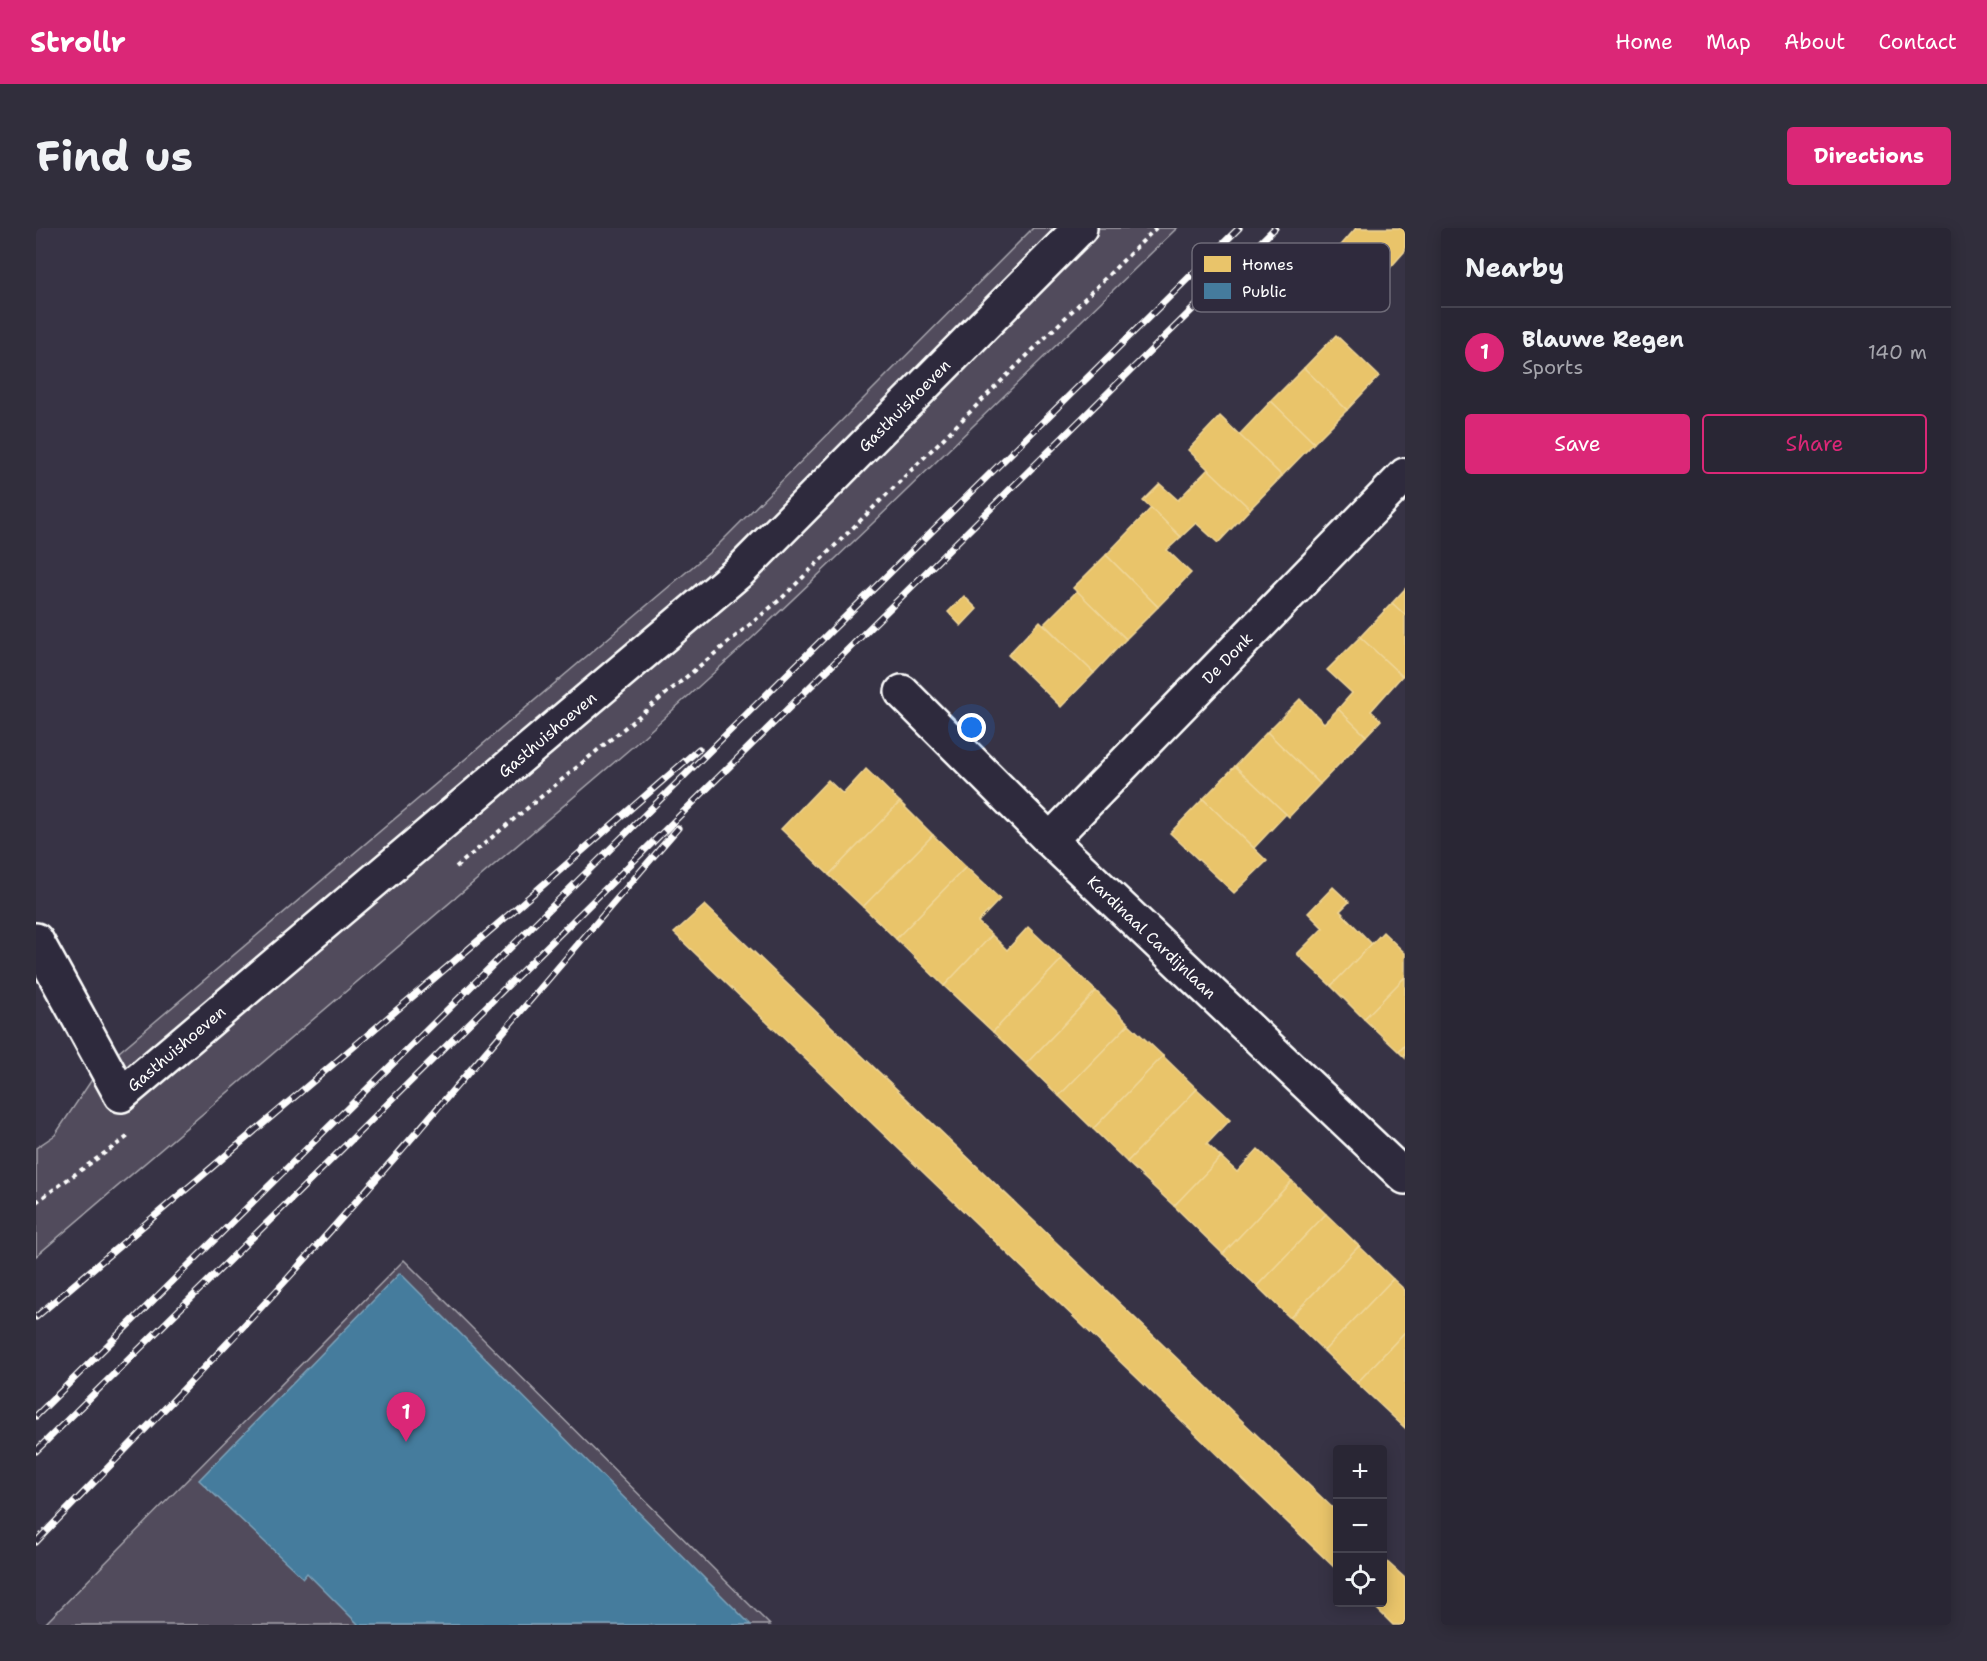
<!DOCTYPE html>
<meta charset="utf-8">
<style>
:root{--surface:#292634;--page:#312e3c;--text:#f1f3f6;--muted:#a5a5ac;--line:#45434f;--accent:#db2777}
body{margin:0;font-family:"Shantell Sans",sans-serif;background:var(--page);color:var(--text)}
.controls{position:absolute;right:18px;bottom:18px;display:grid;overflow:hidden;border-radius:6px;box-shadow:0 3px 15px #0003}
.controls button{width:54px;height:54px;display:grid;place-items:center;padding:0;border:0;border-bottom:2px solid var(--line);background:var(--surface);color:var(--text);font:30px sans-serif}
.you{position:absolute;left:936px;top:500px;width:21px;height:21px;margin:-15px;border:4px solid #fff;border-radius:50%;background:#1a73e8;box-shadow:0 0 0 9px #1a73e833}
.badge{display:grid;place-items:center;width:39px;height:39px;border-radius:50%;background:var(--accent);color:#fff;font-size:20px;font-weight:700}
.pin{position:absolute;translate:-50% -50px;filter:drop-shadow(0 2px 3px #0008)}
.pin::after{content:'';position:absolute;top:32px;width:21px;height:18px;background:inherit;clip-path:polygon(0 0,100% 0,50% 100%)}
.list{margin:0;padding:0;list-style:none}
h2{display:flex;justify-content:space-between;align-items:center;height:78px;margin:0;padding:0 24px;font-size:26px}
h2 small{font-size:20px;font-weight:400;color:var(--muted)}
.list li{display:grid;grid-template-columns:39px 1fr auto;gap:18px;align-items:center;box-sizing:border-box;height:90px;padding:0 24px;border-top:2px solid var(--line)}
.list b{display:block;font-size:22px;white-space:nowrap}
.list p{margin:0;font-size:20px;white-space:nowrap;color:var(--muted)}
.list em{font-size:20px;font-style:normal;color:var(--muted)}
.actions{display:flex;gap:12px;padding:18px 24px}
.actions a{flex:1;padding:14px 0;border:2px solid var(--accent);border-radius:6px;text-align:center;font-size:21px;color:var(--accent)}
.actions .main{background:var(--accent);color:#fff}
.icon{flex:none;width:33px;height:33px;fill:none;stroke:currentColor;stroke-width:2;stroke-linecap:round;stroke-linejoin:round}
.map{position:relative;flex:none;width:1369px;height:1397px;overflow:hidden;border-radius:6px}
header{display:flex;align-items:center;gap:36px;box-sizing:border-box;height:84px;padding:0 30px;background:var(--accent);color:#fff}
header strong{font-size:28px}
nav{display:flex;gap:33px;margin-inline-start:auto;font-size:21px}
.intro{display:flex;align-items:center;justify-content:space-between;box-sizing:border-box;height:144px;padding:0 36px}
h1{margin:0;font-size:42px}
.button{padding:15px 27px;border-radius:6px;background:var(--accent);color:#fff;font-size:21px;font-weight:700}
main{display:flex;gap:36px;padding:0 36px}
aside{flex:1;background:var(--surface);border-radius:6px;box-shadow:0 3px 15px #0003}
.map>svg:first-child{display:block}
.green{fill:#514c5c;stroke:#a8a6ae;stroke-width:1.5}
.homes{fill:#e9c46a;stroke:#f0d697;stroke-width:1.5}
.public{fill:#457b9d;stroke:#7da3ba;stroke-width:1.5}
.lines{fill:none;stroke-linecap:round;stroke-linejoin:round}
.minor-casing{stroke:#fff;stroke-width:38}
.path{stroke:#fff;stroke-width:4;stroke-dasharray:4.5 4.5;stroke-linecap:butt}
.minor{stroke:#2f2a3d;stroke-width:33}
.rail-casing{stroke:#fff;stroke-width:7}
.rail{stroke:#2f2a3d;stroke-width:4.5;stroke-dasharray:14;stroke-linecap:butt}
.labels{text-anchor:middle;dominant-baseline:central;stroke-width:6;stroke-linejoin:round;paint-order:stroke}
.street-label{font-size:16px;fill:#fff;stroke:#2f2a3d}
.key{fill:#2f2a3d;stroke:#6d6a77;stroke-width:1.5}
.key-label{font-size:16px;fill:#fff}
</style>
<header>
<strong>Strollr</strong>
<nav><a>Home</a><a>Map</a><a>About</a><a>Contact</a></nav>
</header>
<div class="intro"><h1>Find us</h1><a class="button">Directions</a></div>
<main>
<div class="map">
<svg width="1369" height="1397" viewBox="0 0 1369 1397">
<rect width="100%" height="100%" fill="#373345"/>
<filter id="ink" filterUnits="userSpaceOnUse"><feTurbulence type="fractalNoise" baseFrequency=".0167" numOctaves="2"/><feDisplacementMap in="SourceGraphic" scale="12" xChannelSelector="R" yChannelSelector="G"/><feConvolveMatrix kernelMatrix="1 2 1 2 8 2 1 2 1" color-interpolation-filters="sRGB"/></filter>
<g filter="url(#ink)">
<g class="green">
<path d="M997 0H1141L837 295 716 410 595 520 0 1028V920L19 907 63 841 681 318Z"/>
<path d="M368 1032 734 1397H8Z"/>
</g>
<g class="homes">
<path d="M1320 0H1369V23L1339 57 1300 23Z"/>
<path d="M1300 107 1343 148 1311 182 1268 140Z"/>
<path d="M1268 140 1311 182 1278 215 1235 173Z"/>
<path d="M1235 173 1278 215 1246 248 1203 207Z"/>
<path d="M1184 188 1246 248 1214 281 1152 222Z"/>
<path d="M1172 241 1214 281 1182 315 1160 295 1145 309 1107 273 1124 256 1142 272Z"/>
<path d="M1115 280 1145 309 1131 322 1155 345 1122 379 1070 327Z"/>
<path d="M1070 327 1122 379 1090 411 1037 360Z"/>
<path d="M1369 361V387L1356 375Z"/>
<path d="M1041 363 1090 411 1058 445 1008 396Z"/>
<path d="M928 368 941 381 925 398 912 384Z"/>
<path d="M1356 375 1369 387V446L1366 448 1324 409Z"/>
<path d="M1004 393 1058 445 1025 479 972 427Z"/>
<path d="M1324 409 1366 448 1335 483 1345 492 1330 508 1302 481 1316 465 1291 442Z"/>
<path d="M1264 471 1288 495 1302 481 1330 508 1284 556 1231 504Z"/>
<path d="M1231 504 1284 556 1253 589 1199 538Z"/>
<path d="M1199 538 1250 586 1218 620 1167 571Z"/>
<path d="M830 541 864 574 793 647 745 601 792 552 807 566Z"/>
<path d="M1167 571 1231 633 1198 665 1134 605Z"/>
<path d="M864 574 897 607 827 679 793 647Z"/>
<path d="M897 607 930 639 860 711 827 679Z"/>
<path d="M930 639 964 671 942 694 956 707 908 758 860 711Z"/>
<path d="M1297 659 1313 674 1304 683 1336 716 1295 758 1261 726 1287 700 1272 685Z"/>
<path d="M669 677 1302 1285V1343L638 705Z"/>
<path d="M992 699 1026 731 957 804 908 758 956 707 971 722Z"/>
<path d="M1347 704 1369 725V749L1328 791 1295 758Z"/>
<path d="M1026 731 1060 763 990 836 957 804Z"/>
<path d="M1369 749V817L1363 824 1328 791Z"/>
<path d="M1060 763 1093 796 1023 868 990 836Z"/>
<path d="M1093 796 1127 828 1057 901 1023 868Z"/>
<path d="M1369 817V830L1363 824Z"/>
<path d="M1127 828 1161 861 1091 934 1057 901Z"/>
<path d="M1161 861 1194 892 1171 916 1185 929 1138 978 1091 934Z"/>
<path d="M1222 921 1256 953 1187 1026 1138 978 1185 929 1201 944Z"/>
<path d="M1256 953 1290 986 1221 1058 1187 1026Z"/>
<path d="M1290 986 1323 1018 1254 1090 1221 1058Z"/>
<path d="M1323 1018 1357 1051 1288 1123 1254 1090Z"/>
<path d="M1357 1051 1369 1062V1104L1321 1155 1288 1123Z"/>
<path d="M1369 1104V1200L1321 1155Z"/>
<path d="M1346 1329 1369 1350V1397H1357L1334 1374H1346Z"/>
</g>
<path class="public" d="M364 1045 715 1397H323L271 1345 267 1350 163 1252Z"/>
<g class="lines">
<defs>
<g id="minor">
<path id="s1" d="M866 464 1014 612 1369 949"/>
<path id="s2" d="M1014 612 1369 247"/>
<path id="s3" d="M0 712 85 867 704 343 1044 0"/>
</g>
</defs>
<use href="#minor" class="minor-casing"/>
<g class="path">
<path d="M420 639 746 370 1120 0"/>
<path d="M0 974 94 907"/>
</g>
<use href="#minor" class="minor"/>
<defs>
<g id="rail">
<path d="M0 1089 476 684 663 521"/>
<path d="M0 1188 1203 0"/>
<path d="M0 1223 1239 0"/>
<path d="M0 1314C85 1226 171 1139 253 1049 386 902 512 750 642 600"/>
</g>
</defs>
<use href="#rail" class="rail-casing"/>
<use href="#rail" class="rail"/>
</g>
</g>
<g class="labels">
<g class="street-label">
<text stroke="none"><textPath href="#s3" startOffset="1221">Gasthuishoeven</textPath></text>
<text stroke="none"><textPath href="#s2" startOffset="254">De Donk</textPath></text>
<text stroke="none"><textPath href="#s3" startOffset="735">Gasthuishoeven</textPath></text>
<text stroke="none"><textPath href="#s1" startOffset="350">Kardinaal Cardijnlaan</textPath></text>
<text stroke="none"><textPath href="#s3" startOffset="249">Gasthuishoeven</textPath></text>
</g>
</g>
<rect x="1156" y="15" width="198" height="69" rx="9" class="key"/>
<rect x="1168" y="28" width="27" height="16" fill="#e9c46a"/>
<rect x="1168" y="55" width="27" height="16" fill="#457b9d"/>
<g class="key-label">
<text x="1206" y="42">Homes</text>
<text x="1206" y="69">Public</text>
</g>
</svg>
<div class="controls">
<button>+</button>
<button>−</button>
<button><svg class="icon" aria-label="locate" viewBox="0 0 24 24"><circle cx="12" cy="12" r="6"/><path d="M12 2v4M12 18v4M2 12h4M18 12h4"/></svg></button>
</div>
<div class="you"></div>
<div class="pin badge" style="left:370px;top:1214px">1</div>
</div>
<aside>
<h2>Nearby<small></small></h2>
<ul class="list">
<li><span class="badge">1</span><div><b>Blauwe Regen</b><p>Sports</p></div><em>140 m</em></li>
</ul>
<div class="actions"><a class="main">Save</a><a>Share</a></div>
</aside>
</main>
